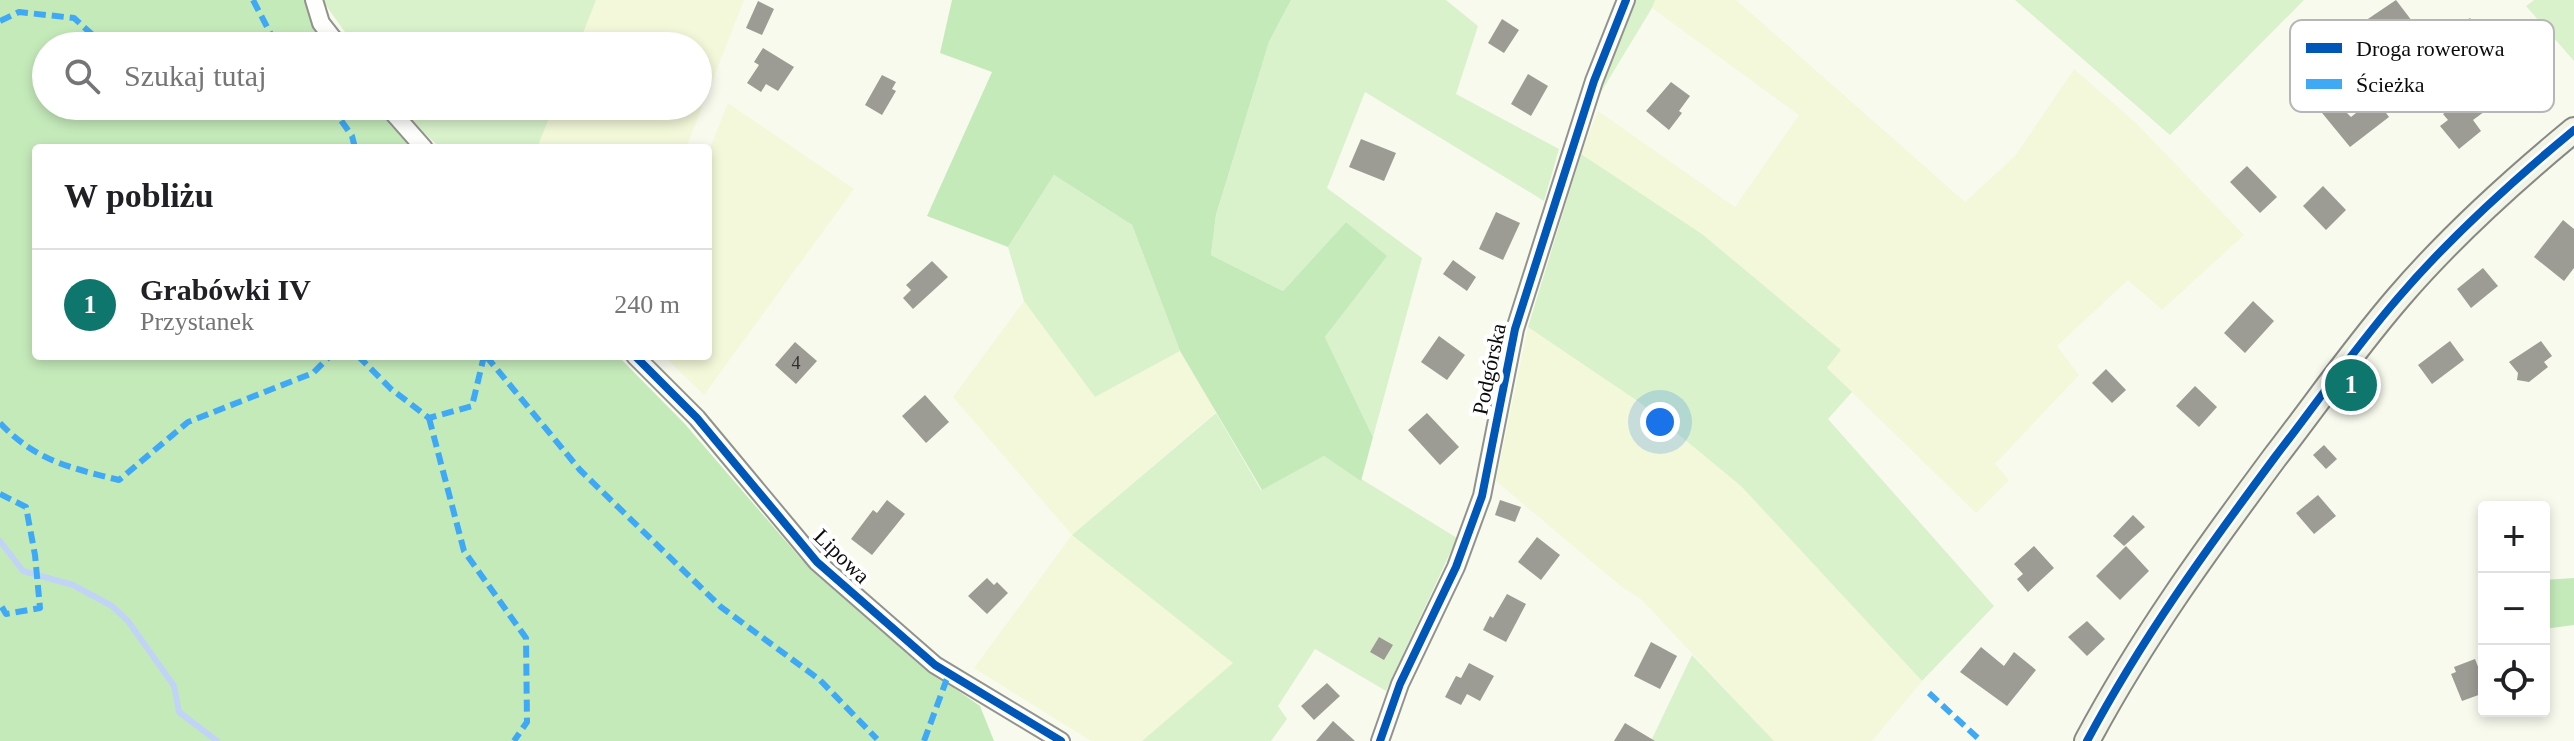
<!DOCTYPE html>
<html lang="pl">
<meta charset="utf-8">
<style>
:root{--surface:#fff;--page:#f2f2f2;--text:#202124;--muted:#757577;--line:#e0e0e0;--accent:#0f766e}
body{margin:0;font-family:Georgia,serif;background:var(--page);color:var(--text)}
.controls{position:absolute;right:24px;bottom:24px;display:grid;overflow:hidden;border-radius:8px;box-shadow:0 4px 12px #0003}
.controls button{width:72px;height:72px;display:grid;place-items:center;padding:0;border:0;border-bottom:2px solid var(--line);background:var(--surface);color:var(--text);font:40px sans-serif}
.you{position:absolute;left:1660px;top:422px;width:28px;height:28px;margin:-20px;border:6px solid #fff;border-radius:50%;background:#1a73e8;box-shadow:0 0 0 12px #1a73e833}
.badge{display:grid;place-items:center;width:52px;height:52px;border-radius:50%;background:var(--accent);color:#fff;font-size:26px;font-weight:700}
.pin{position:absolute;translate:-50% -50%;border:4px solid #fff;box-shadow:0 2px 8px #0006}
.list{margin:0;padding:0;list-style:none}
h2{display:flex;justify-content:space-between;align-items:center;height:104px;margin:0;padding:0 32px;font-size:34px}
h2 small{font-size:26px;font-weight:400;color:var(--muted)}
.list li{display:grid;grid-template-columns:52px 1fr auto;gap:24px;align-items:center;box-sizing:border-box;height:112px;padding:0 32px;border-top:2px solid var(--line)}
.list b{display:block;font-size:30px;white-space:nowrap}
.list p{margin:0;font-size:26px;white-space:nowrap;color:var(--muted)}
.list em{font-size:26px;font-style:normal;color:var(--muted)}
.icon{flex:none;width:44px;height:44px;fill:none;stroke:currentColor;stroke-width:2;stroke-linecap:round;stroke-linejoin:round}
.map{position:relative;flex:none;width:2574px;height:741px;overflow:hidden}
.search{position:absolute;background:var(--surface);box-shadow:0 4px 12px #0003;left:32px;top:32px;width:680px;height:88px;display:flex;align-items:center;gap:20px;box-sizing:border-box;padding:0 28px;border-radius:44px;color:var(--muted);font-size:30px}
.panel{position:absolute;background:var(--surface);box-shadow:0 4px 12px #0003;left:32px;top:144px;width:680px;height:216px;border-radius:8px}
.map>svg:first-child{display:block}
.farmland{fill:#f2f8d9}
.green{fill:#d9f2cc}
.forest{fill:#c5eaba}
.lines{fill:none;stroke-linecap:round;stroke-linejoin:round}
.stream{stroke:#c2d4f6;stroke-width:6}
.building{fill:#9c9b94}
.street-casing{stroke:#92938d;stroke-width:20}
.secondary-casing{stroke:#898984;stroke-width:28}
.street{stroke:#fefefc;stroke-width:16}
.secondary{stroke:#f2f4e8;stroke-width:24}
.quiet{stroke:#3fa9f5;stroke-width:6;stroke-dasharray:12 6;stroke-linecap:butt}
.cycleway-casing{stroke:#fff;stroke-width:13}
.cycleway{stroke:#0057b8;stroke-width:8}
.labels{text-anchor:middle;dominant-baseline:central;stroke-width:8;stroke-linejoin:round;paint-order:stroke}
.number-label{font-size:18px;fill:#2f2f2d}
.street-label{font-size:22px;fill:#0b0b0b;stroke:#fff}
.key{fill:#fff;stroke:#b6b6b6;stroke-width:2}
.key-label{font-size:22px;fill:#0b0b0b}
</style>
<div class="map">
<svg width="2574" height="741" viewBox="0 0 2574 741">
<rect width="100%" height="100%" fill="#f9faee"/>
<g class="farmland">
<path d="M596 0H744L686 148H537L554 106H698V46H578Z"/>
<path d="M1655 0H1736L1965 202 2015 156 2074 69 2136 123 2244 235 2162 310 2128 280 2057 346 2079 375 1995 464 2009 480 1976 513 1827 368 1841 350 1702 234 1581 154 1598 111 1735 207 1799 115 1652 8Z"/>
<path d="M728 103 854 189 704 395 664 356H708V153Z"/>
<path d="M1024 301 1095 397 1180 351 1216 412 1072 535 1234 663 1142 741H1091L974 668 1072 535 953 397Z"/>
<path d="M1528 327 1639 402 1741 486 1922 681 1872 741H1774L1641 599 1623 588 1496 481Z"/>
</g>
<g class="green">
<path d="M322 0H596L578 46H355Z"/>
<path d="M1291 0H1446L1478 26 1456 94 1559 149 1544 201 1365 92 1327 188 1422 258 1373 437 1325 337 1386 256 1346 222 1283 291 1211 255 1216 215 1269 42Z"/>
<path d="M1634 0H1655L1652 8 1592 107Z"/>
<path d="M2015 0H2304L2170 135Z"/>
<path d="M2534 0H2574V61L2526 6Z"/>
<path d="M401 106H554L537 148H441L419 129Z"/>
<path d="M1581 154 1702 234 1841 350 1827 368 1852 392 1828 419 1994 606 1922 681 1741 486 1639 402 1528 327Z"/>
<path d="M1054 175 1132 225 1180 351 1095 397 1024 301 1008 247Z"/>
<path d="M1216 413 1261 490 1324 456 1457 538 1386 691 1315 649 1278 706 1287 719 1271 741H1142L1233 663 1072 535Z"/>
<path d="M1692 655 1774 741H1651Z"/>
</g>
<g class="forest">
<path d="M0 0H308L311 22 331 46H46V106H379L414 148H36V356H618L685 424 801 559 928 670 980 706 994 741H0Z"/>
<path d="M952 0H1291L1269 42 1216 215 1211 255 1283 291 1346 222 1387 256 1325 337 1373 437 1361 481 1324 456 1262 490 1180 351 1132 225 1054 175 1008 247 927 216 992 72 940 53Z"/>
<path d="M2574 578V625L2544 629V580Z"/>
</g>
<g class="lines">
<path class="stream" d="M0 541 23 571 73 585 112 606 128 621 174 686 179 712 217 741"/>
</g>
<g class="building">
<path d="M2396 0 2412 21 2373 49 2356 27Z"/>
<path d="M758 1 774 9 762 35 746 28Z"/>
<path d="M2470 18 2493 49 2487 53 2515 89 2473 120 2481 131 2459 149 2440 126 2448 120 2443 114 2474 90 2472 87 2476 84 2442 39Z"/>
<path d="M1502 19 1519 30 1504 53 1488 43Z"/>
<path d="M763 48 794 67 778 91 766 84 761 92 747 83 759 65 754 62Z"/>
<path d="M1528 74 1548 86 1531 116 1511 104Z"/>
<path d="M882 75 896 82 892 89 896 91 882 115 865 105Z"/>
<path d="M1671 82 1690 96 1679 111 1682 113 1669 130 1646 111Z"/>
<path d="M2330 96 2351 117 2375 98 2389 117 2350 147 2318 108Z"/>
<path d="M1361 139 1396 153 1384 181 1349 167Z"/>
<path d="M2247 166 2277 197 2260 213 2230 182Z"/>
<path d="M2323 186 2346 210 2326 230 2303 206Z"/>
<path d="M1496 212 1520 223 1503 260 1479 249Z"/>
<path d="M2563 220 2574 229V268L2564 281 2534 257Z"/>
<path d="M1453 260 1476 277 1467 291 1443 274Z"/>
<path d="M932 261 948 277 913 309 903 298 911 290 906 285Z"/>
<path d="M2483 268 2498 286 2471 308 2457 289Z"/>
<path d="M2253 301 2274 321 2245 353 2224 333Z"/>
<path d="M1439 336 1465 355 1447 380 1421 362Z"/>
<path d="M2450 341 2464 360 2432 384 2418 365Z"/>
<path d="M2541 341 2552 356 2544 362 2548 367 2529 382 2517 380 2518 373 2509 362Z"/>
<path d="M795 342 817 361 796 384 775 365Z"/>
<path d="M2106 369 2126 390 2112 403 2092 383Z"/>
<path d="M2195 386 2217 407 2199 427 2176 406Z"/>
<path d="M925 395 949 422 926 443 902 416Z"/>
<path d="M1427 413 1459 447 1440 465 1408 430Z"/>
<path d="M2324 445 2337 459 2326 469 2313 455Z"/>
<path d="M2318 495 2336 516 2314 534 2296 513Z"/>
<path d="M887 500 905 514 872 555 851 539 873 510 877 513Z"/>
<path d="M1500 500 1521 507 1515 522 1495 515Z"/>
<path d="M2133 515 2145 527 2124 546 2113 536Z"/>
<path d="M1537 537 1560 555 1541 580 1518 562Z"/>
<path d="M2034 546 2054 568 2028 592 2017 579 2023 574 2014 564Z"/>
<path d="M2126 546 2149 571 2120 600 2096 576Z"/>
<path d="M987 578 994 585 997 582 1008 593 987 614 968 596Z"/>
<path d="M1507 594 1526 604 1506 642 1483 630 1490 616 1493 618Z"/>
<path d="M2087 621 2105 639 2087 656 2068 637Z"/>
<path d="M1379 637 1393 645 1384 660 1370 652Z"/>
<path d="M1651 642 1677 656 1660 689 1634 676Z"/>
<path d="M1981 647 2004 666 2014 652 2036 670 2007 706 1960 672Z"/>
<path d="M2475 659 2484 682V693L2462 701 2451 674 2456 672 2454 667Z"/>
<path d="M1469 663 1494 676 1480 701 1467 694 1461 705 1445 697 1456 676 1461 678Z"/>
<path d="M1327 683 1340 696 1314 720 1301 706Z"/>
<path d="M1333 721 1355 741H1316Z"/>
<path d="M1625 723 1655 741H1614Z"/>
</g>
<g class="lines">
<defs>
<g id="street">
<path d="M314 0 321 23 339 46"/>
<path d="M387 106 424 148"/>
<path d="M635 356 697 418 817 562 935 665 1061 741"/>
<path d="M1380 741 1400 684 1456 567 1482 496 1515 329 1594 81 1626 0"/>
</g>
<path id="secondary" d="M2087 741C2142 638 2206 550 2275 457 2316 404 2354 349 2398 298 2451 236 2511 182 2574 130"/>
</defs>
<use href="#street" class="street-casing"/>
<use href="#secondary" class="secondary-casing"/>
<use href="#street" class="street"/>
<use href="#secondary" class="secondary"/>
<g class="quiet">
<path d="M253 0 277 46"/>
<path d="M0 21 19 12 74 18 105 46"/>
<path d="M244 106 267 115H308L318 106"/>
<path d="M331 106 352 136 355 148"/>
<path d="M358 356 391 389 429 418 472 406 484 356"/>
<path d="M486 356 580 470 721 607 820 680 877 739"/>
<path d="M429 418 464 551 526 638 527 722 514 741"/>
<path d="M0 423C36 461 71 468 119 480L188 422 313 373 330 356"/>
<path d="M0 494 26 507 35 555 40 608 6 614 0 604"/>
<path d="M1929 693 1981 741"/>
<path d="M924 741 949 673"/>
</g>
<defs>
<g id="cycleway">
<path d="M635 356 697 418 817 562 935 665 1061 741"/>
<path d="M1380 741 1400 684 1456 567 1482 496 1515 329 1594 81 1626 0"/>
<path d="M2087 741C2142 638 2206 550 2275 457 2316 404 2354 349 2398 298 2451 236 2511 182 2574 130"/>
</g>
</defs>
<use href="#cycleway" class="cycleway-casing"/>
<use href="#cycleway" class="cycleway"/>
</g>
<g class="labels">
<g class="number-label">
<text x="796" y="363">4</text>
</g>
<g class="street-label">
<text transform="translate(1489 369) rotate(-78)">Podgórska</text>
<text transform="translate(842 556) rotate(44)">Lipowa</text>
</g>
</g>
<rect x="2290" y="20" width="264" height="92" rx="12" class="key"/>
<rect x="2306" y="43" width="36" height="10" fill="#0057b8"/>
<rect x="2306" y="79" width="36" height="10" fill="#3fa9f5"/>
<g class="key-label">
<text x="2356" y="56">Droga rowerowa</text>
<text x="2356" y="92">Ścieżka</text>
</g>
</svg>
<div class="controls">
<button>+</button>
<button>−</button>
<button><svg class="icon" aria-label="locate" viewBox="0 0 24 24"><circle cx="12" cy="12" r="6"/><path d="M12 2v4M12 18v4M2 12h4M18 12h4"/></svg></button>
</div>
<div class="you"></div>
<div class="pin badge" style="left:2351px;top:385px">1</div>
<div class="search"><svg class="icon" aria-label="search" viewBox="0 0 24 24"><circle cx="10" cy="10" r="6"/><path d="M15 15l6 6"/></svg>Szukaj tutaj</div>
<section class="panel">
<h2>W pobliżu<small></small></h2>
<ul class="list">
<li><span class="badge">1</span><div><b>Grabówki IV</b><p>Przystanek</p></div><em>240 m</em></li>
</ul>
</section>
</div>
